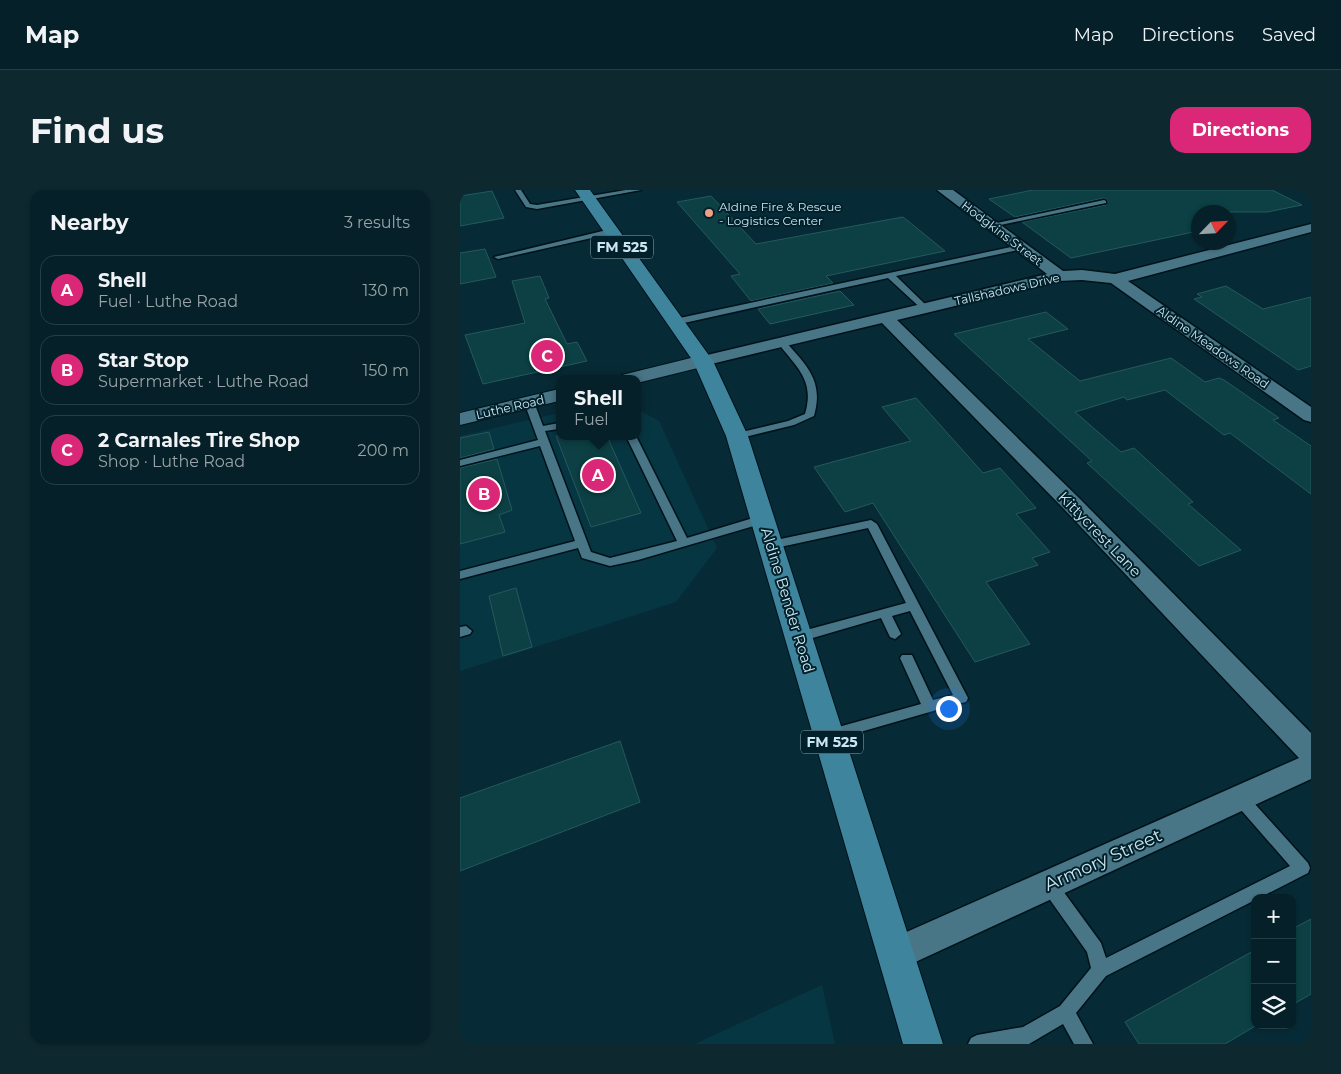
<!DOCTYPE html>
<meta charset="utf-8">
<style>
:root{--surface:#052028;--page:#0e2830;--text:#f1f3f6;--muted:#97a3a8;--line:#263e45;--accent:#db2777}
body{margin:0;font-family:Montserrat,sans-serif;background:var(--page);color:var(--text)}
.controls{position:absolute;right:15px;bottom:15px;display:grid;overflow:hidden;border-radius:10px;box-shadow:0 1px 4px #0004}
.controls button{width:45px;height:45px;display:grid;place-items:center;padding:0;border:0;border-bottom:1px solid var(--line);background:var(--surface);color:var(--text);font:25px sans-serif}
.compass{position:absolute;left:731px;top:15px;width:45px;height:45px;border-radius:50%;background:var(--surface);box-shadow:0 1px 4px #0004;rotate:65deg}
.you{position:absolute;left:488px;top:518px;width:18px;height:18px;margin:-12px;border:4px solid #fff;border-radius:50%;background:#1a73e8;box-shadow:0 0 0 8px #1a73e833}
.badge{display:grid;place-items:center;width:32px;height:32px;border-radius:50%;background:var(--accent);color:#fff;font-size:16px;font-weight:700}
.pin{position:absolute;translate:-50% -50%;border:2px solid #fff;box-shadow:0 1px 5px #0006}
.popup{position:absolute;left:96px;top:185px;width:85px;height:65px;box-sizing:border-box;display:grid;place-content:center;border-radius:10px;background:var(--surface);filter:drop-shadow(0 1px 4px #0005);font-size:16px;white-space:nowrap;color:var(--muted)}
.popup b{font-size:19px;color:var(--text)}
.popup::after{content:'';position:absolute;left:50%;top:100%;margin-left:-10px;border:10px solid transparent;border-top-color:var(--surface)}
.list{margin:0;padding:0;list-style:none}
h2{display:flex;justify-content:space-between;align-items:center;height:65px;margin:0;padding:0 20px;font-size:21px}
h2 small{font-size:16px;font-weight:400;color:var(--muted)}
.list li{display:grid;grid-template-columns:32px 1fr auto;gap:15px;align-items:center;box-sizing:border-box;height:70px;margin:0 10px 10px;padding:0 10px;border:1px solid var(--line);border-radius:15px}
.list b{display:block;font-size:19px;white-space:nowrap}
.list p{margin:0;font-size:16px;white-space:nowrap;color:var(--muted)}
.list em{font-size:16px;font-style:normal;color:var(--muted)}
.icon{flex:none;width:28px;height:28px;fill:none;stroke:currentColor;stroke-width:2;stroke-linecap:round;stroke-linejoin:round}
.map{position:relative;flex:none;width:851px;height:854px;overflow:hidden;border-radius:15px}
header{display:flex;align-items:center;gap:30px;box-sizing:border-box;height:70px;padding:0 25px;background:var(--surface);border-bottom:1px solid var(--line)}
header strong{font-size:24px}
nav{display:flex;gap:28px;margin-inline-start:auto;font-size:18px}
.intro{display:flex;align-items:center;justify-content:space-between;box-sizing:border-box;height:120px;padding:0 30px}
h1{margin:0;font-size:35px}
.button{padding:12px 22px;border-radius:15px;background:var(--accent);color:#fff;font-size:18px;font-weight:700}
main{display:flex;gap:30px;padding:0 30px}
aside{flex:1;background:var(--surface);border-radius:15px;box-shadow:0 1px 4px #0004}
.map>svg:first-child{display:block}
.built{fill:#073643}
.building{fill:#0c4044;stroke:#25595d}
.lines{fill:none;stroke-linecap:round;stroke-linejoin:round}
.lane-casing{stroke:#00121a;stroke-width:3}
.street-casing{stroke:#00121a;stroke-width:3}
.secondary-casing{stroke:#00121a;stroke-width:2}
.primary-casing{stroke:#00121a;stroke-width:2}
.lane{fill:#497686;fill-rule:evenodd}
.street{fill:#497686;fill-rule:evenodd}
.secondary{fill:#497686;fill-rule:evenodd}
.primary{fill:#3e849c;fill-rule:evenodd}
.poi-dot{fill:#f2a080;stroke:#00212c;stroke-width:2}
.labels{text-anchor:middle;dominant-baseline:central;stroke-width:4;stroke-linejoin:round;paint-order:stroke}
.far-poi-label{font-size:12px;fill:#cde5ee;stroke:#00212c;text-anchor:start}
.far-street-label{font-size:12px;fill:#cde5ee;stroke:#00212c}
.shield{fill:#00212c;stroke:#90aab4;stroke-width:1}
.shield-label{font-size:14px;font-weight:bold;fill:#cde5ee}
.street-label{font-size:15px;fill:#cde5ee;stroke:#00212c}
.near-street-label{font-size:18px;fill:#cde5ee;stroke:#00212c}
</style>
<header>
<strong>Map</strong>
<nav><a>Map</a><a>Directions</a><a>Saved</a></nav>
</header>
<div class="intro"><h1>Find us</h1><a class="button">Directions</a></div>
<main>
<aside>
<h2>Nearby<small>3 results</small></h2>
<ul class="list">
<li><span class="badge">A</span><div><b>Shell</b><p>Fuel · Luthe Road</p></div><em>130 m</em></li>
<li><span class="badge">B</span><div><b>Star Stop</b><p>Supermarket · Luthe Road</p></div><em>150 m</em></li>
<li><span class="badge">C</span><div><b>2 Carnales Tire Shop</b><p>Shop · Luthe Road</p></div><em>200 m</em></li>
</ul>
</aside>
<div class="map">
<svg width="851" height="854" viewBox="0 0 851 854">
<rect width="100%" height="100%" fill="#072b36"/>
<g class="built">
<path d="M177 219 199 231 257 358 216 412 0 481V246L99 223V246H177Z"/>
<path d="M362 795 375 854H235Z"/>
</g>
<g class="building">
<path d="M573 0H812L842 15 807 22H738V41L611 68 562 32 646 15 648 11 644 8 555 27 529 9Z"/>
<path d="M32 1 44 28 0 36V6Z"/>
<path d="M251 6 296 54 443 27 485 61 366 86 373 93 291 111 271 86 280 84 217 12Z"/>
<path d="M25 59 36 87 0 94V63Z"/>
<path d="M80 86 89 108 85 109 107 154 117 152 127 171 23 194 5 145 65 133 52 91Z"/>
<path d="M766 96 803 119 851 107V176L838 180 734 109 742 107 737 104Z"/>
<path d="M380 101 394 115 310 134 298 119Z"/>
<path d="M586 122 608 139 568 149 620 191 711 168 745 192 759 188 764 190 819 228 813 230 851 256V304L770 243 764 245 705 200 667 210 664 207 615 222 661 262 674 258 733 312 728 314 781 360 739 376 627 273 632 271 494 144Z"/>
<path d="M456 208 523 283 540 278 576 318 556 324 590 362 572 368 578 375 526 392 570 454 515 472 413 313 385 322 354 277 451 251 422 217Z"/>
<path d="M29 242 34 259 0 268V248Z"/>
<path d="M96 246H147L181 323 131 337Z"/>
<path d="M37 269 52 320 39 325 45 342 0 354V278Z"/>
<path d="M56 398 72 457 43 466 29 406Z"/>
<path d="M160 551 180 612 0 681V608Z"/>
<path d="M851 729V804L832 815V739Z"/>
<path d="M795 760V835H797L765 854H679L665 832Z"/>
</g>
<g class="lines">
<defs>
<g id="lane">
<path d="M55 0H61L70 14 77 15 166 0H181L77 19 66 17Z"/>
<path d="M644 10 646 11V13L531 37 527 35Z"/>
<path d="M151 39H154V43L38 69 34 67Z"/>
<path d="M560 55 564 57 563 59 436 86 468 117V121L465 122 428 88 215 135 211 132 215 129Z"/>
<path d="M319 151H325C347 176 364 191 354 226L334 235 277 249 273 248V244L328 231 345 224C355 190 337 178 318 153Z"/>
<path d="M69 209 74 212 83 236 99 233V239L85 241 131 362 150 368 217 351 166 246H176L227 348 303 325 309 329 307 332 178 370 150 376 122 368 118 358 0 389V381L115 351 80 256 0 276V270L78 250 64 212Z"/>
<path d="M411 330 417 334 508 508 506 512 501 513 369 551 364 549 362 545 364 541 461 514 440 468 442 465H452L473 510 493 505 450 421 432 426 441 444 435 449 430 447 421 428 339 452 334 450 333 447 334 444 339 442 446 413 408 338 311 359 305 355 311 351Z"/>
<path d="M6 436 12 441 10 444 0 447V437Z"/>
<path d="M780 602 785 603 848 673 850 678 848 683 799 708H795V710L646 786 616 823 633 854H614L603 834 569 854H508L511 848 517 845 563 837 600 816 631 778 627 762 583 700 581 695 583 690 589 688 595 690 641 753 646 768 830 676 775 613 773 608 775 603Z"/>
</g>
<path id="street" d="M477 0H493L603 81 622 80 655 84 851 34V42L668 91 851 217V232L844 230 651 93 622 90 599 91 437 130 620 309 851 543V589L436 781 424 776 419 764 424 752 839 568 604 319 422 133 243 176 237 175 234 171 237 167 243 166 587 84Z"/>
<g id="secondary">
<path d="M243 165 250 167 253 171 250 175 177 193V189H159L162 185Z"/>
<path d="M99 199V211L0 235V223Z"/>
</g>
<path id="primary" d="M115 0H130L253 171 288 246 483 854H443L266 246 233 171Z"/>
</defs>
<use href="#lane" class="lane-casing"/>
<use href="#street" class="street-casing"/>
<use href="#secondary" class="secondary-casing"/>
<use href="#primary" class="primary-casing"/>
<use href="#lane" class="lane"/>
<use href="#street" class="street"/>
<use href="#secondary" class="secondary"/>
<use href="#primary" class="primary"/>
</g>
<circle class="poi-dot" cx="249" cy="23" r="5"/>
<g class="labels">
<g class="far-poi-label">
<text x="259" y="16">Aldine Fire &amp; Rescue<tspan x="259" dy="14">- Logistics Center</tspan></text>
</g>
<g class="far-street-label">
<text transform="translate(542 43) rotate(37)">Hodgkins Street</text>
<text transform="translate(547 99) rotate(-13)">Tallshadows Drive</text>
<text transform="translate(753 157) rotate(35)">Aldine Meadows Road</text>
<text transform="translate(50 217) rotate(-13)">Luthe Road</text>
</g>
<g class="shield">
<rect x="131" y="45.5" width="62" height="23" rx="4"/>
<rect x="341" y="540.5" width="62" height="23" rx="4"/>
</g>
<g class="shield-label">
<text x="162" y="57">FM 525</text>
<text x="372" y="552">FM 525</text>
</g>
<g class="street-label">
<text transform="translate(640 344) rotate(46)">Kittycrest Lane</text>
<text transform="translate(328 410) rotate(73)">Aldine Bender Road</text>
</g>
<g class="near-street-label">
<text transform="translate(643 670) rotate(-24)">Armory Street</text>
</g>
</g>
</svg>
<div class="controls">
<button>+</button>
<button>−</button>
<button><svg class="icon" aria-label="layers" viewBox="0 0 24 24"><path d="M12 4l9 5-9 5-9-5zM3 14l9 5 9-5"/></svg></button>
</div>
<svg class="compass" viewBox="-18 -18 36 36"><path d="M0-13l5 13h-10z" fill="#e53935"/><path d="M0 13l5-13h-10z" fill="#97a3a8"/></svg>
<div class="you"></div>
<div class="pin badge" style="left:138px;top:285px">A</div>
<div class="popup"><b>Shell</b>Fuel</div>
<div class="pin badge" style="left:24px;top:304px">B</div>
<div class="pin badge" style="left:87px;top:166px">C</div>
</div>
</main>
